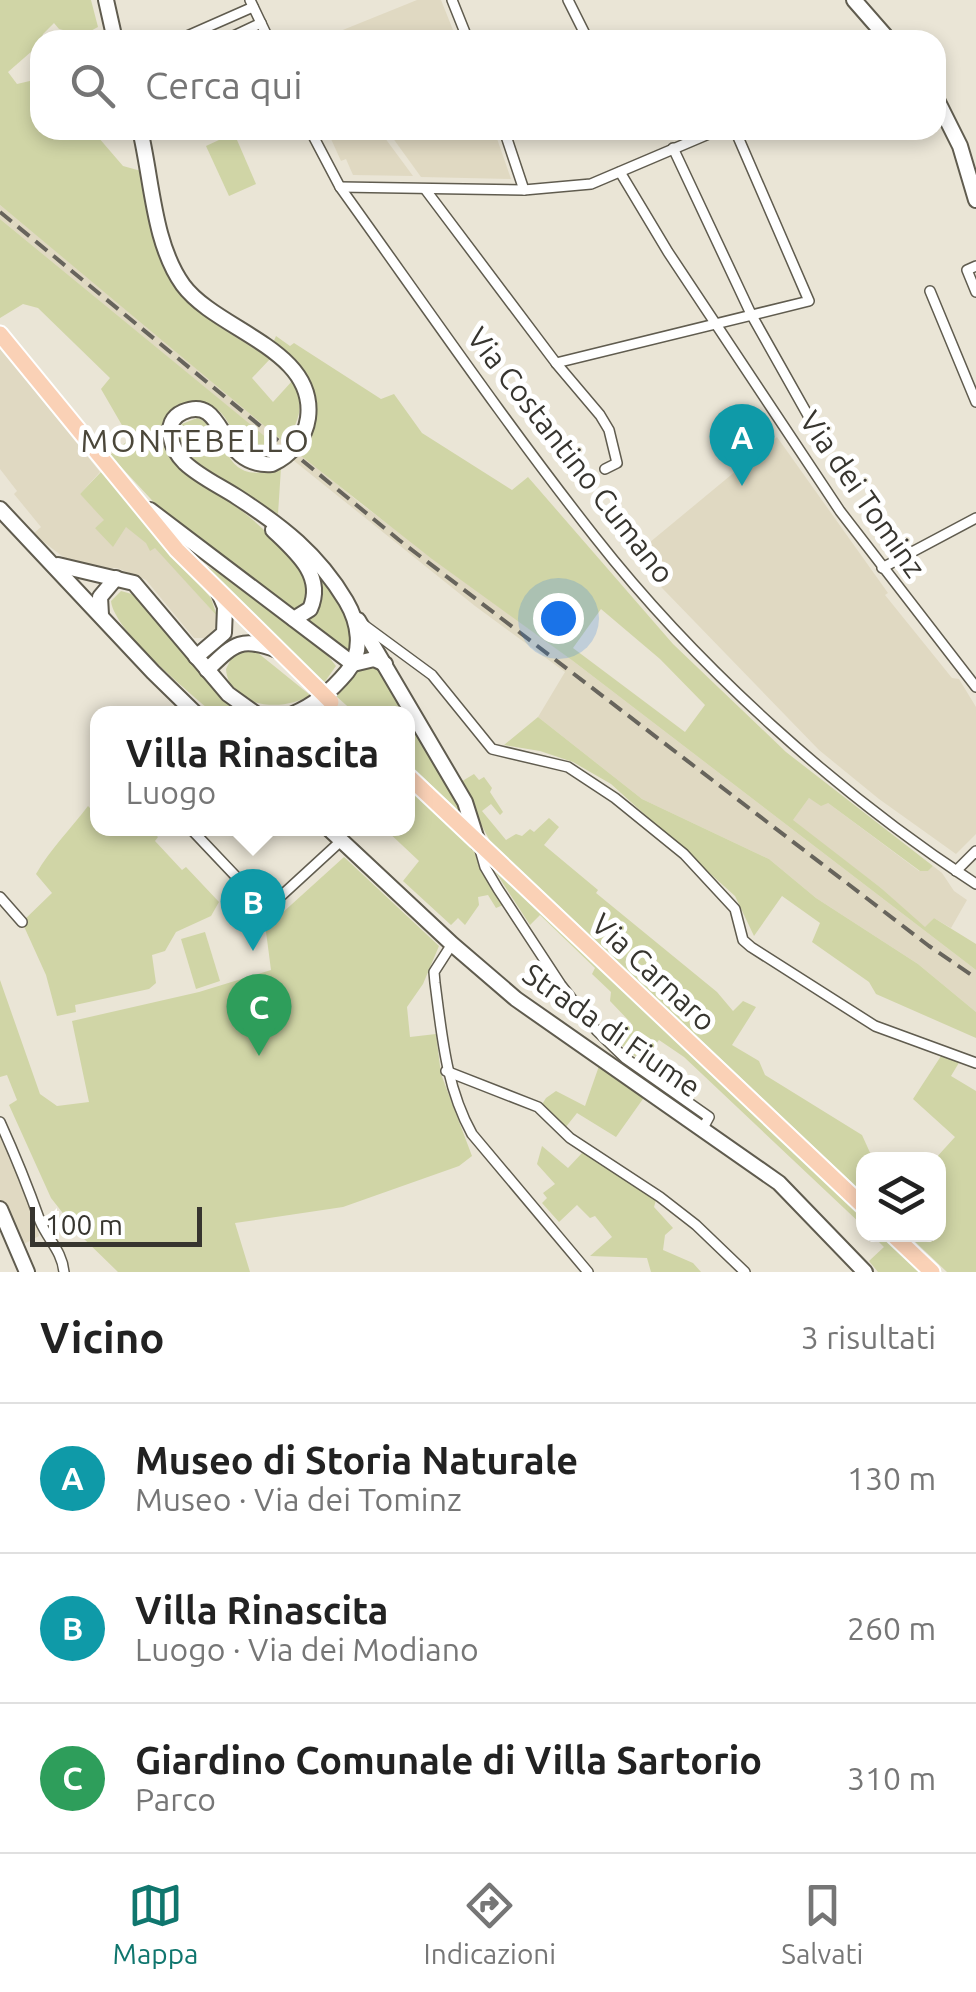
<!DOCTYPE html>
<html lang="it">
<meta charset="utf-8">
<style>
:root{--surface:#fff;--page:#f2f2f2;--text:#222;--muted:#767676;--line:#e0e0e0;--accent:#0f766e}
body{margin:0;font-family:Ubuntu,sans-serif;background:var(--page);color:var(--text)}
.controls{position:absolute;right:30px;bottom:30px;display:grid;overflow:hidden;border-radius:20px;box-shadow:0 5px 15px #0003}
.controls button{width:90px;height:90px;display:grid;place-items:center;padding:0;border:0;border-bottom:2px solid var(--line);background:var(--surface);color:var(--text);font:50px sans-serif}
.scale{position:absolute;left:30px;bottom:25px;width:172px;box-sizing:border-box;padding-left:10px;border:5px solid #37352f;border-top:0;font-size:28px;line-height:35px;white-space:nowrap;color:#37352f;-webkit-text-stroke:8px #fff;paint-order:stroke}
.you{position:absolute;left:558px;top:618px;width:35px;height:35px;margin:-25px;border:8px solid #fff;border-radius:50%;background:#1a73e8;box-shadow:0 0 0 15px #1a73e833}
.badge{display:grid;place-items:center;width:65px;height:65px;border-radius:50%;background:var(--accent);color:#fff;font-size:32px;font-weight:700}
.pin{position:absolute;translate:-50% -82px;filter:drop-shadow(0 2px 5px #0008)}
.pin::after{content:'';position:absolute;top:52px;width:35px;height:30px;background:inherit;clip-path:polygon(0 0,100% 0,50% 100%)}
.popup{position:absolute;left:90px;top:706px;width:325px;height:130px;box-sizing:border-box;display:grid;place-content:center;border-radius:20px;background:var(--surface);filter:drop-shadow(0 2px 8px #0005);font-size:32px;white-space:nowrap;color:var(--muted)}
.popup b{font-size:38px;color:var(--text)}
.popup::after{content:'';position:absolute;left:50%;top:100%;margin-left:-20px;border:20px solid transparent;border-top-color:var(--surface)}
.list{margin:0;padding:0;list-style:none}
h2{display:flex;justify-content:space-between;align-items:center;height:130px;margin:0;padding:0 40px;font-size:42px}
h2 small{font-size:32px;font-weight:400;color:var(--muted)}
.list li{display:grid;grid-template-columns:65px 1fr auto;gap:30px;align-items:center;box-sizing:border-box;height:150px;padding:0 40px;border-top:2px solid var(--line)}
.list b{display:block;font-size:38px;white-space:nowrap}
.list p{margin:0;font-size:32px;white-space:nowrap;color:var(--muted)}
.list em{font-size:32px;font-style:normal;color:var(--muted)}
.icon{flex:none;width:55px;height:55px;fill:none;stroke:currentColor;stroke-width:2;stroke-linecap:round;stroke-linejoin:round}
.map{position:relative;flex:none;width:976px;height:1272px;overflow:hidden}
.search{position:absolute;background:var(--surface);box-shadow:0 5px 15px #0003;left:30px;right:30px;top:30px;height:110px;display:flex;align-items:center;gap:25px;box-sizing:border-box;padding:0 35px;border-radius:30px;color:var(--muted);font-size:38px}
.sheet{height:580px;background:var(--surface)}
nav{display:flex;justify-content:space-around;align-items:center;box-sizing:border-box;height:140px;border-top:2px solid var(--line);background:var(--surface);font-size:28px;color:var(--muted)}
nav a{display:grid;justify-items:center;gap:5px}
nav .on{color:var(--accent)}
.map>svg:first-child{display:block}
.built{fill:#e0d9c2}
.green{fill:#d0d5a6;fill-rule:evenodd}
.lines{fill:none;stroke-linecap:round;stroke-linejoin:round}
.street-casing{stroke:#605c4f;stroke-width:12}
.secondary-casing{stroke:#605c4f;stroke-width:18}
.primary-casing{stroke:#fff;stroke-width:19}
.street{stroke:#fff;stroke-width:9}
.secondary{stroke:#fff;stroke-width:14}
.primary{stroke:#fad1b6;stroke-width:15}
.rail{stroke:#67645c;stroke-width:4;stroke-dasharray:15 8;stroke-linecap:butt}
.primary-bridge-casing{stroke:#fff;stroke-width:19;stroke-linecap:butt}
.primary-bridge{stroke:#fad1b6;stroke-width:15}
.labels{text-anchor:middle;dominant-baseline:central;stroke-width:10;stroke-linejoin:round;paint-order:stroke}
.street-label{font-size:30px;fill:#37352f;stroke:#fff}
.neighbourhood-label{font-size:32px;letter-spacing:2.5px;fill:#4b473a;stroke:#fff}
</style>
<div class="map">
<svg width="976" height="1272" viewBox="0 0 976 1272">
<rect width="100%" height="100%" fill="#eae5d6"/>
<g class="built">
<path d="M417 0H441L457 40H318Z"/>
<path d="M327 130H379L413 176 353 175 346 159 341 161Z"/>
<path d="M387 130H494L511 179 421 177Z"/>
<path d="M0 205 361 504 573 661 976 970V1012L918 964 816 898 769 859 642 799 538 717 565 672 475 606 293 460 0 219Z"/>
<path d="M0 348 100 472 80 494 105 520 95 528 126 526 155 547 217 616 220 624 207 638H194L146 580 117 568 91 569 74 565 33 534 41 527 14 494 17 491 0 469Z"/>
<path d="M777 437 888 593 885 595 952 678 959 679 976 707V834L956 854 879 799 819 750 632 557Z"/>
<path d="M809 798 828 803 919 871H928L933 866 942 873 954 891 967 900 951 928 934 918 925 928 881 888 792 821Z"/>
<path d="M0 1132 34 1210 39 1236 22 1245 0 1199Z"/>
</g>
<g class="green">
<path d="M0 0H91L98 27 83 35 59 29 54 23 43 34 40 44 8 72 17 84 34 80 40 87V130H92L123 166 141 171C148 204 160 261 178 289 199 319 240 338 270 359L252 378 273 402 293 380C305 405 300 420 285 443L0 205Z"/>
<path d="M234 133 256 184 229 196 206 146Z"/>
<path d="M0 219 279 448C227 471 242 412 204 403 194 401 183 401 174 408 162 418 157 437 165 450 178 475 210 488 231 503 262 525 293 555 310 588L305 608 297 612 291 610 162 511 110 455 130 439 101 389 110 378 38 308 23 304 0 318Z"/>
<path d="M276 336 290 346 294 343 381 399 394 394 422 433 512 490 528 477 673 644 786 752 933 866 928 871H920L828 803 821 806 809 798 793 820 881 888 925 927 934 918 976 944V970L573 661 432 559 300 455C328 404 319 378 273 343ZM601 609 660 659 705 705 685 732 573 648Z"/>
<path d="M197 418C233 430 217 490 281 468L278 514C250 497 186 467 178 434L182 424Z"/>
<path d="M101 472 211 598 217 616 155 548 150 551 146 543 126 527 113 547 95 528 104 520 80 494Z"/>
<path d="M203 565C234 577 318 640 336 666L324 683Z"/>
<path d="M319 572 347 617 352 649 349 651 305 622C322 611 324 591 319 572Z"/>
<path d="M121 591 139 596 237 713H213C189 692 114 631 111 601Z"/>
<path d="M245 649 258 653 310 695C285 712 229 709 226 669L232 657Z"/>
<path d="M370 665 381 670 406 713H355L336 696 359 670Z"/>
<path d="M408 717 463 815 408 763Z"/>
<path d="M538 717 642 799 769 859 816 898 918 964 976 1012V1038L876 994 869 982 812 942 820 923 782 896 754 936 735 896 611 784 573 762 540 751 504 745Z"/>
<path d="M474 774 479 780 484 777 492 788 490 792 503 812 500 815 491 804 482 811 506 840 516 834 522 836 530 829 534 832 549 818 559 827 544 845 598 890 596 893 717 992 733 1011 743 1001 756 1007 732 1045 759 1061 765 1075 862 1135 872 1157 864 1160 863 1193 490 841 459 783Z"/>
<path d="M408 786 473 847 480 870 503 905 496 908 488 895 478 897 479 905 465 925 458 918 451 925 403 881 419 861 385 829 408 828Z"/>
<path d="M88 806 93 811 98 806V828L149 829 158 837 155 841 182 870 186 867 219 902 211 916 176 932 165 951 152 955 156 983 149 989 75 1005 76 1012 57 1016 46 975 22 922 52 893 36 874C51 848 70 830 88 806Z"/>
<path d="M344 857 439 946 423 984 407 1007 410 1037 436 1034 441 1074 472 1156 459 1166 343 1207 235 1223 250 1272H118L80 1235 51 1198 9 1105 17 1100 7 1075 0 1077V980L40 1094 57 1106 89 1102 72 1021 199 992 271 970 265 924 281 914Z"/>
<path d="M491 865 863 1216V1226L684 1057 659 1040 642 1062 615 1040 631 1023 610 1001 611 992 592 974 595 968 540 915 530 925Z"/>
<path d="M205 932 220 981 196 989 181 939Z"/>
<path d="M943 1053 960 1061 951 1076 976 1091V1272H947L908 1235 938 1234V1160L935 1159 955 1137 913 1099Z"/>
<path d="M599 1066 645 1096 616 1137 577 1113 565 1128 541 1106 546 1098 556 1091 585 1106Z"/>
<path d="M542 1146 568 1168 583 1152 656 1200 654 1207 673 1228 665 1235 663 1250 693 1263 701 1272H651L647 1258 590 1256 612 1237 595 1216 590 1218 577 1205 559 1222 542 1203 547 1198 543 1193 555 1184 537 1164Z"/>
<path d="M872 1235H883L922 1272H878L869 1261 884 1247Z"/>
</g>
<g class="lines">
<defs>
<g id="street">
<path d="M250 0 269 40"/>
<path d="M452 0 468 40"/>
<path d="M568 0 588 40"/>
<path d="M178 40 253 7"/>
<path d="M225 40 261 23"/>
<path d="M310 130 340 187C424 304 506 424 595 537 697 667 838 794 976 884"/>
<path d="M504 130 524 190"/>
<path d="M673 148 751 314 823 442"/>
<path d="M620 172 668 252 840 511 976 687"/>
<path d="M340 187 524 190 591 184 718 130"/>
<path d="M425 189 556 363 600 415 609 430 617 463 605 469"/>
<path d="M976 266 967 270 976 292"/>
<path d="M930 291 976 402"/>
<path d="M556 363 809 301 735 130"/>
<path d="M882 568 976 518"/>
<path d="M364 625 432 675 492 749 568 767 615 798 684 854 735 909 743 940 751 947 875 1026 976 1063"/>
<path d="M190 828 262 904 269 907 342 840"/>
<path d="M479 846 485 867 498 889 561 985 597 1031 625 1058 709 1117 703 1128"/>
<path d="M956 871 976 851"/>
<path d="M0 897 22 922"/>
<path d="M452 944 434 972 435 983C442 1036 446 1087 472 1134L588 1272"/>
<path d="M446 1071 538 1107 570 1138 660 1197 696 1225 745 1272"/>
<path d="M0 1122C15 1155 28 1187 40 1221 48 1240 62 1251 64 1272"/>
</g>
<g id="secondary">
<path d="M106 0 115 40"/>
<path d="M854 0 889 40"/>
<path d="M936 98 960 146 976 200"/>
<path d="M140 130C152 179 153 243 183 285 217 331 317 349 308 418 305 439 291 455 272 464 216 468 227 393 183 412 160 422 172 450 185 463 200 477 220 486 237 497 282 526 318 554 346 601 359 623 364 651 347 672 332 690 315 705 293 714"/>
<path d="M0 509 153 672 196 714"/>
<path d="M150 510 353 664 374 659 385 664"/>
<path d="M273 530C296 552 325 576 310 609L294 619"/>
<path d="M58 565 134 583 228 694 256 714"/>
<path d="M101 615 100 597 116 578"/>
<path d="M358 620 465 802 478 843"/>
<path d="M196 657 224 633 225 607 219 593"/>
<path d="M207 670C234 644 240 636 277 650"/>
<path d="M328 828 452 944 516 999 779 1183 865 1272"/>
<path d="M0 1209 27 1272"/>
</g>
<g id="primary">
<path d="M0 334 177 550 317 688"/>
<path d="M408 776 864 1207"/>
<path d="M892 1234 932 1272"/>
</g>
</defs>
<use href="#street" class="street-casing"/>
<use href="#secondary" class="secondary-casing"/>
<use href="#primary" class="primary-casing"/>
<use href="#street" class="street"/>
<use href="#secondary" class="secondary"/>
<use href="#primary" class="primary"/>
<path class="rail" d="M0 212 399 540 929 946 976 978"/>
<defs>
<path id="primary-bridge" d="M317 688 331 702"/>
</defs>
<use href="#primary-bridge" class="primary-bridge-casing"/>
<use href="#primary-bridge" class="primary-bridge"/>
</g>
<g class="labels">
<g class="street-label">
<text transform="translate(571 455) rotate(52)">Via Costantino Cumano</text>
<text transform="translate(863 494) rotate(55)">Via dei Tominz</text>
<text transform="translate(654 972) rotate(43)">Via Carnaro</text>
<text transform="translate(612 1030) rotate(35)">Strada di Fiume</text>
</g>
<g class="neighbourhood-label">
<text x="196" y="440">MONTEBELLO</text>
</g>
</g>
</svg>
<div class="controls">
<button><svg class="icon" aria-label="layers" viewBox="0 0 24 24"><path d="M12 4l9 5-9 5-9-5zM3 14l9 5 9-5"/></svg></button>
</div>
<div class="scale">100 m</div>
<div class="you"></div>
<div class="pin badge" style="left:742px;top:486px;background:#0f9aa8">A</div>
<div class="pin badge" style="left:253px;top:951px;background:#0f9aa8">B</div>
<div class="popup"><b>Villa Rinascita</b>Luogo</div>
<div class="pin badge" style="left:259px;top:1056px;background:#2e9e5b">C</div>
<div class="search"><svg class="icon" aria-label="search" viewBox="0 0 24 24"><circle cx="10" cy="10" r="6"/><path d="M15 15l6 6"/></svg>Cerca qui</div>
</div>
<section class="sheet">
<h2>Vicino<small>3 risultati</small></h2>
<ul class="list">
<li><span class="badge" style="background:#0f9aa8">A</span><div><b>Museo di Storia Naturale</b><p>Museo · Via dei Tominz</p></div><em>130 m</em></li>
<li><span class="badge" style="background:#0f9aa8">B</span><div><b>Villa Rinascita</b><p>Luogo · Via dei Modiano</p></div><em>260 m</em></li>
<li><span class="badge" style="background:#2e9e5b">C</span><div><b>Giardino Comunale di Villa Sartorio</b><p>Parco</p></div><em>310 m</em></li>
</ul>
</section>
<nav>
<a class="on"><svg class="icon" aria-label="map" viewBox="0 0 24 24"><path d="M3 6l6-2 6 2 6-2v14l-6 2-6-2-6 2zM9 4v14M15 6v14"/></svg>Mappa</a>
<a><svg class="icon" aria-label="directions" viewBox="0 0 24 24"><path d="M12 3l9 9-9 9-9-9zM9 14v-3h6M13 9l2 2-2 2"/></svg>Indicazioni</a>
<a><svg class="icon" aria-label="saved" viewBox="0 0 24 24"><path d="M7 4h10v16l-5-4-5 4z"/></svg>Salvati</a>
</nav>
